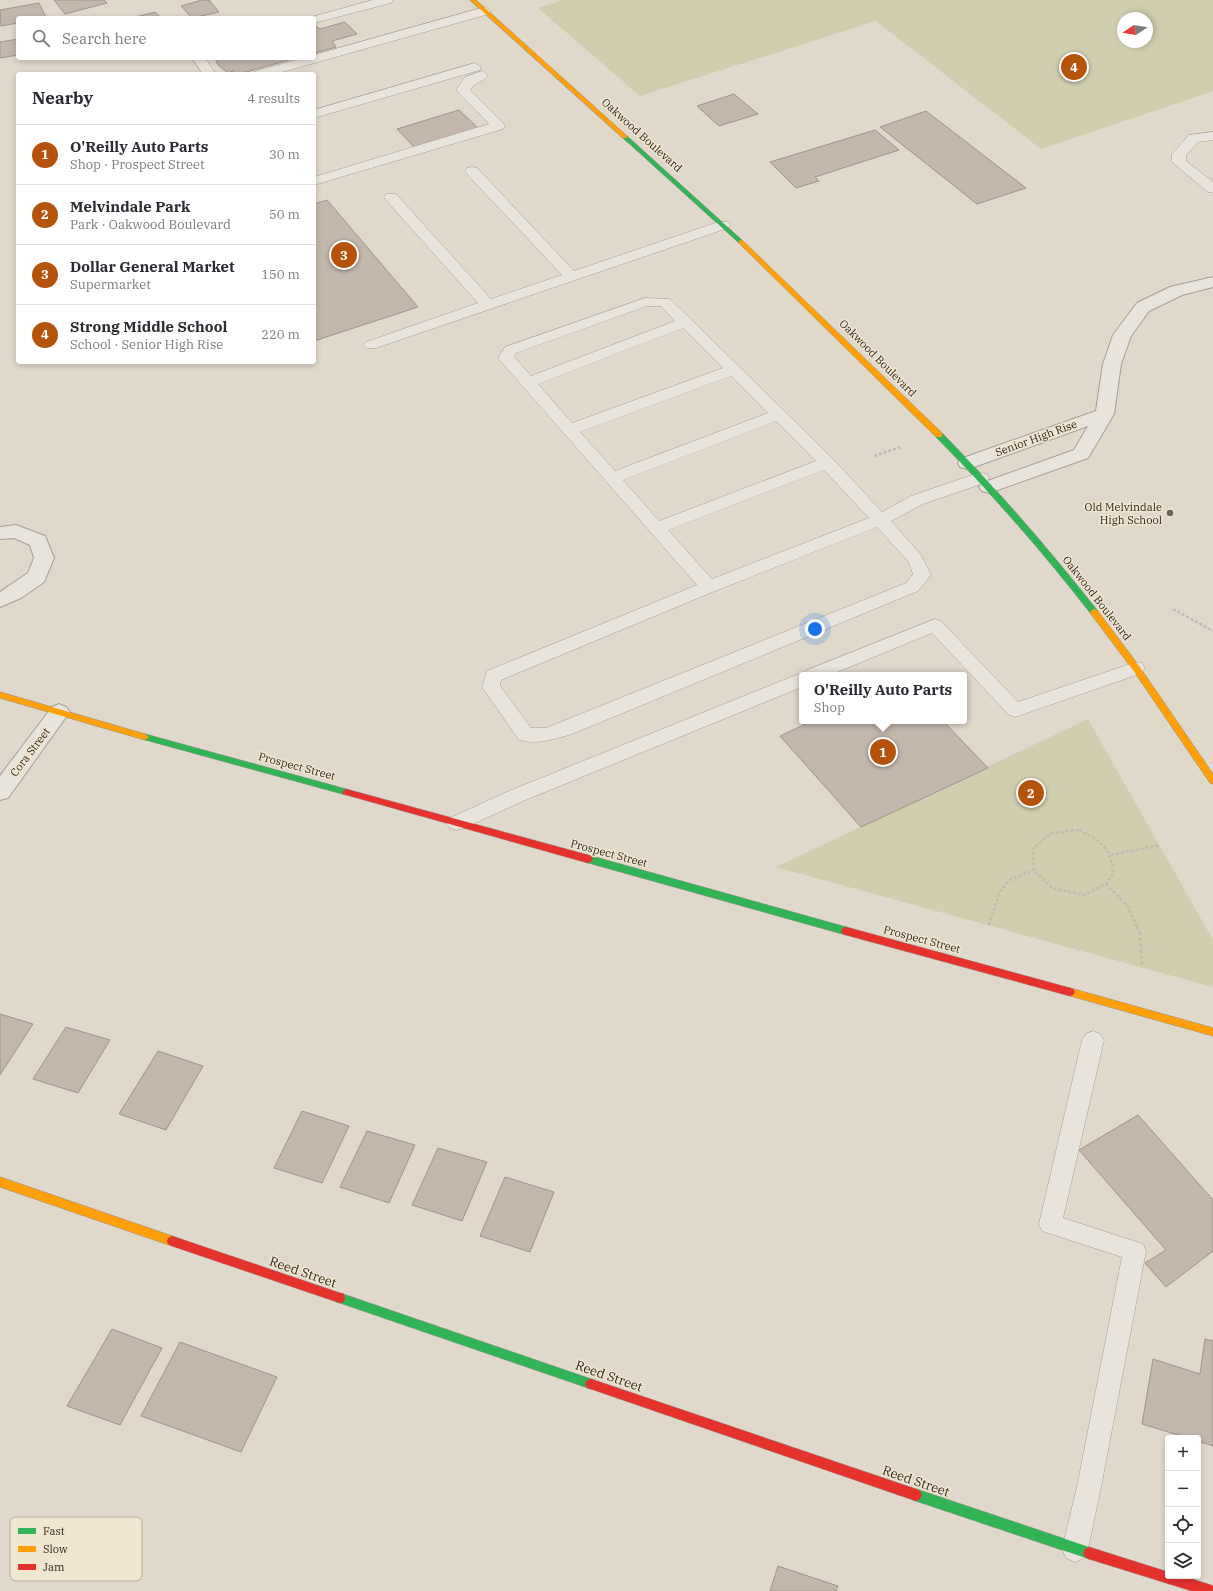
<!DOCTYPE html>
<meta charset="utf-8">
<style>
:root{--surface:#fff;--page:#f7f7f7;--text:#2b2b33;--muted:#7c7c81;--line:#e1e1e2;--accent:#b45309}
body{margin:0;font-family:"IBM Plex Serif",serif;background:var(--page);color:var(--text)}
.controls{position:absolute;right:12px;bottom:12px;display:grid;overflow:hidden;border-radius:4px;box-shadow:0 2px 6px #0003}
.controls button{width:36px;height:36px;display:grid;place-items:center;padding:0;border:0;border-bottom:1px solid var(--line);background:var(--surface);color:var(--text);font:20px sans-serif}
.compass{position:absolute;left:1117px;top:12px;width:36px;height:36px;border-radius:50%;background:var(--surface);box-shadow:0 2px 6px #0003;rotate:258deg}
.you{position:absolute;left:815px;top:629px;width:14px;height:14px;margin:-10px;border:3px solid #fff;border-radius:50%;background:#1a73e8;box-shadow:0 0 0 6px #1a73e833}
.badge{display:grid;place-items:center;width:26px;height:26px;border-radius:50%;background:var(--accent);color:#fff;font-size:13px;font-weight:700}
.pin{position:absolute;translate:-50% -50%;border:2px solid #fff;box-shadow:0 1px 4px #0006}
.popup{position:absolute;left:799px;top:672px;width:168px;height:52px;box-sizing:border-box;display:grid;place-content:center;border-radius:4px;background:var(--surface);filter:drop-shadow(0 1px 3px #0005);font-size:13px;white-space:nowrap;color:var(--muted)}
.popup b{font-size:15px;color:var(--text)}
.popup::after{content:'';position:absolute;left:50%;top:100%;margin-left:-8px;border:8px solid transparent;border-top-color:var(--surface)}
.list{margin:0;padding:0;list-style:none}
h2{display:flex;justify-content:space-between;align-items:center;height:52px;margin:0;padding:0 16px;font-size:17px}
h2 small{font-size:13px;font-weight:400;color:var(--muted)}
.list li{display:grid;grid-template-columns:26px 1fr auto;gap:12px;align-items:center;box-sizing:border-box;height:60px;padding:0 16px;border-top:1px solid var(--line)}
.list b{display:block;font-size:15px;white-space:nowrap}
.list p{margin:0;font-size:13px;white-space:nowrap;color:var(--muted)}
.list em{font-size:13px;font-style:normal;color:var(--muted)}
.icon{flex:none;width:22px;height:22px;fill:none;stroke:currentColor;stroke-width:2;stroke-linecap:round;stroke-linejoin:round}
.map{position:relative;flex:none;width:1213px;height:1591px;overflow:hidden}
.search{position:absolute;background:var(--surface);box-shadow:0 2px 6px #0003;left:16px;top:16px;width:300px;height:44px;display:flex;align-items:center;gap:10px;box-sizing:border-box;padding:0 14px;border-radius:4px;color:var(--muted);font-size:15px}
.panel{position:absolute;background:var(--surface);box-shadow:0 2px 6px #0003;left:16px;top:72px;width:300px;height:292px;border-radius:4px}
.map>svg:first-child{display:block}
.green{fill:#d0ceae;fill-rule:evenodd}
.building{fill:#c3b7ac;stroke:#a0948b}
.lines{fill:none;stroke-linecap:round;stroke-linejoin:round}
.lane-casing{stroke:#a59e94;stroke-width:1}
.street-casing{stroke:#a59e94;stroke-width:2}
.fast-casing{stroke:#958d84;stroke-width:1}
.slow-casing{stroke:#958d84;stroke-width:1}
.jam-casing{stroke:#958d84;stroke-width:1}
.path-far1{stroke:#c1bbb3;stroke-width:2.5;stroke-dasharray:3 2;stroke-linecap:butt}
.path{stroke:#c1bbb3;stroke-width:3;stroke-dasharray:3.5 2.5;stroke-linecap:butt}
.lane{fill:#e8e4dc;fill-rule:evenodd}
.street{fill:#e8e4dc;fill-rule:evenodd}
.fast{fill:#30b455;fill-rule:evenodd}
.slow{fill:#ff9f0a;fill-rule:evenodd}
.jam{fill:#e5322d;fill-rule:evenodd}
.poi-dot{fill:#6f645b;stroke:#f1e6d0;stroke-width:1.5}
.labels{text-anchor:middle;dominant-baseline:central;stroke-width:3;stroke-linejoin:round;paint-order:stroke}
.street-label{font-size:11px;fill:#32261e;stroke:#f1e6d0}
.poi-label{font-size:11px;fill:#32261e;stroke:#f1e6d0;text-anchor:end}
.near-street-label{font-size:13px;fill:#32261e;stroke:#f1e6d0}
.key{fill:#f1e6d0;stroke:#b8ac9b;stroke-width:1}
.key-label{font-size:11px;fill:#32261e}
</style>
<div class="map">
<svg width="1213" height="1591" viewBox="0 0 1213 1591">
<rect width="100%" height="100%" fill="#e0d8cb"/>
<g class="green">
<path d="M563 0H1213V91L1041 149 876 21 640 96 538 8ZM1123 18H1147V42H1123Z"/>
<path d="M1088 719 1213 940V987L776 867Z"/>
</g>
<g class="building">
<path d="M54 0H104L107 3 65 14Z"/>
<path d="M202 0H209L219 12 192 18 181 6Z"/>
<path d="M39 3 46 17 18 18V23L1 26 0 10Z"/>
<path d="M155 12 161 18H132Z"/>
<path d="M345 22 357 34 332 41 336 47 314 53V25L320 29Z"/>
<path d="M18 39V55L0 58V42Z"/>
<path d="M215 58H296L239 74H235L233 71 228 73 218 65Z"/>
<path d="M734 94 758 114 719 126 697 106Z"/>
<path d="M459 110 478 128 415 148 397 129Z"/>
<path d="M926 111 1026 188 977 204 880 127Z"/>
<path d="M875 130 899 150 815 177 819 181 796 188 770 162Z"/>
<path d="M327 200 418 307 314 341V204Z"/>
<path d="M812 721H943L988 768 861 827 780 736Z"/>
<path d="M0 1014 33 1024 0 1075Z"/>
<path d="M66 1027 110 1040 78 1093 33 1079Z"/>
<path d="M158 1051 203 1066 166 1130 119 1114Z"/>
<path d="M302 1111 349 1126 322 1183 274 1168Z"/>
<path d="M1138 1115 1213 1200V1251L1166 1287 1145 1263 1166 1250 1079 1150Z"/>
<path d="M367 1131 415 1145 389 1203 340 1187Z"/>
<path d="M438 1148 487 1162 462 1221 412 1205Z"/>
<path d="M505 1177 554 1192 530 1252 480 1236Z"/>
<path d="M112 1329 162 1348 120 1425 67 1406Z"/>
<path d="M1205 1339 1213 1341V1446L1198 1441V1438H1188L1142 1424 1153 1359 1200 1374Z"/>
<path d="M180 1342 277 1377 241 1452 141 1416Z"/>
<path d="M778 1566 838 1586 836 1591H770Z"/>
</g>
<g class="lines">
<defs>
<g id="lane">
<path d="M373 0H393L391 3 314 23V18H308Z"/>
<path d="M485 7 491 11 489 14 275 74H255L256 71 304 58H314V55Z"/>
<path d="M192 58H205L216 74H203Z"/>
<path d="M475 63 481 67 480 70 314 118V110Z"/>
<path d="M482 71 488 75C484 82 476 81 470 90L503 123 505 126 503 129 314 185V177L489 124 456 90 465 77Z"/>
<path d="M1213 132V140L1198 142 1186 155V161L1213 182V193L1208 192 1172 162V154L1189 135Z"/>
<path d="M472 167 477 168 574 271 718 222H728L730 225 728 228 376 348H366L363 345 366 342 478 303 386 200 384 197 386 194H396L491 299 562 275 467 174 465 171 467 168Z"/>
<path d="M645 298 670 299 833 459 882 512 911 496 975 474 981 473 987 474 989 478 987 482 923 504 891 521 921 555 931 575 918 591 572 734C554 739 538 745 519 740L482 687 487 671 697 585 498 358 505 347ZM647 306H661L675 321 531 376 514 357 516 353ZM683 328 723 368 572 423 538 384ZM731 376 768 413 615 471 580 432ZM776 421 816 461 659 521 623 480ZM824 470 869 518 712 579 668 530ZM877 527 908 561 913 574 906 583 546 728H531L500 686 501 680 715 591Z"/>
<path d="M935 619 941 621 1018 702 1136 662 1142 663 1145 668 1142 673 1015 717 1009 715 932 633 830 675H802V687L523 801 464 828 457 830 450 828 447 823 450 818 509 791 796 675 804 674 807 670Z"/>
<path d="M1093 1031 1100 1034 1104 1040 1063 1218 1143 1244 1146 1251 1101 1487 1088 1549 1084 1558 1075 1562 1066 1558 1062 1549 1077 1487 1122 1257 1042 1231 1039 1224 1082 1040 1086 1034Z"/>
</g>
<g id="street">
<path d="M1213 277V287L1182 295 1149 311 1131 336 1121 364 1114 414 1088 458 989 493 982 491 979 487 982 483 1074 450 1088 426 974 467 967 469 960 467 958 463 960 459 1096 411 1103 364 1113 335 1137 303 1170 287Z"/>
<path d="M16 525 45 536 54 558 44 582 21 598 0 607V592L28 573 34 558 30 545 14 538 0 539V527Z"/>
<path d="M59 704 66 707 70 712 66 717 8 798 0 800V776L52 707Z"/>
</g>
<g id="fast">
<path d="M623 136H627L743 241V243H739L623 138Z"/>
<path d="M936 433H942C997 489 1048 548 1097 610L1098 612 1097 614H1091C1043 552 991 493 936 437Z"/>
<path d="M145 734 346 789 350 792 346 795 142 739 141 737 142 735Z"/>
<path d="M588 855 846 927 849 928 851 931 849 934 846 935 585 862 583 859 585 856Z"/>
<path d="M340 1293 591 1379 595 1380 597 1384 595 1388 591 1389 340 1303 336 1302 335 1298 336 1294Z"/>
<path d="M916 1489 1089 1547 1093 1549 1095 1553 1093 1557 1089 1559 916 1501 912 1499 910 1495 912 1491Z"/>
</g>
<g id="slow">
<path d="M470 0H476L627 136V138H623Z"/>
<path d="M741 240 743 241 942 433V437H936L739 243V241Z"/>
<path d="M1094 609 1097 610 1139 666 1213 774V784L1210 783 1133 670 1091 614 1090 612Z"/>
<path d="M0 692 145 734 149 737 145 740 0 698Z"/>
<path d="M1070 988 1213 1028V1036L1067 995 1065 992 1067 989Z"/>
<path d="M0 1177 172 1236 176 1238 177 1241 176 1244 172 1246 0 1187Z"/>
</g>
<g id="jam">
<path d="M346 789 588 855 591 856 593 859 591 862 588 863 343 794 342 792Z"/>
<path d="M846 927 1070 988 1073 989 1075 992 1073 995 1070 996 846 935 843 934 841 931 843 928Z"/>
<path d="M172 1236 340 1293 344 1294 345 1298 344 1302 340 1303 172 1246 168 1244 167 1241 168 1238Z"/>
<path d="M591 1379 916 1489 920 1491 922 1495 920 1499 916 1501 591 1389 587 1388 585 1384 587 1380Z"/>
<path d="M1089 1547 1168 1572V1576H1182L1211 1585 1213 1586V1591H1192L1089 1559 1085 1557 1083 1553 1085 1549Z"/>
</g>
</defs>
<use href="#lane" class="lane-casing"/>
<use href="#street" class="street-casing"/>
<use href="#fast" class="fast-casing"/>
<use href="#slow" class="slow-casing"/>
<use href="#jam" class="jam-casing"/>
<g class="path-far1">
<path d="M874 456 901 447"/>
<path d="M1173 609 1213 631"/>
<path d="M1079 830C1102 841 1109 847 1114 873L1106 884 1084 895 1052 888 1034 870 1033 849 1051 833Z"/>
<path d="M1111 855 1160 845"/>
<path d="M1106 884 1127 905 1137 927"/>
<path d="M989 925 999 893 1009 880 1034 870"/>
</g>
<path class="path" d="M1137 926 1140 934 1142 967"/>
<use href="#lane" class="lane"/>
<use href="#street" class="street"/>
<use href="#fast" class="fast"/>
<use href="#slow" class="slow"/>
<use href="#jam" class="jam"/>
</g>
<circle class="poi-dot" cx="1170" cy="513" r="4"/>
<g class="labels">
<g class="street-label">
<text transform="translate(642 135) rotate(42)">Oakwood Boulevard</text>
<text transform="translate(878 358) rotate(45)">Oakwood Boulevard</text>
<text transform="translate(1036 438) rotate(-20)">Senior High Rise</text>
<text transform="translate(1097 598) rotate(52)">Oakwood Boulevard</text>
<text transform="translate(30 752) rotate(-53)">Cora Street</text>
<text transform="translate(297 766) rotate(15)">Prospect Street</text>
<text transform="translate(609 853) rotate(15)">Prospect Street</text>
<text transform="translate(922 939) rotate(15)">Prospect Street</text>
</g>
<g class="poi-label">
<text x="1162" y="507">Old Melvindale<tspan x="1162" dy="13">High School</tspan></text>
</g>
<g class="near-street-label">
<text transform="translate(303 1272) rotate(19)">Reed Street</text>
<text transform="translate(609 1376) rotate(19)">Reed Street</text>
<text transform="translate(916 1481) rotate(19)">Reed Street</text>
</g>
</g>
<rect x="10" y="1517" width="132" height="64" rx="6" class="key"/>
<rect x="18" y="1528" width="18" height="6" fill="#30b455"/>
<rect x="18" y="1546" width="18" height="6" fill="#ff9f0a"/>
<rect x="18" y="1564" width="18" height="6" fill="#e5322d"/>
<g class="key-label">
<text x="43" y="1535">Fast</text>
<text x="43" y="1553">Slow</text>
<text x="43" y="1571">Jam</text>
</g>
</svg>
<div class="controls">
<button>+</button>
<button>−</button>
<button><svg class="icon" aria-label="locate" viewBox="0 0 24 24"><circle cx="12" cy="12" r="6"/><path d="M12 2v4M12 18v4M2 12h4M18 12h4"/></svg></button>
<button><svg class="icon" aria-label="layers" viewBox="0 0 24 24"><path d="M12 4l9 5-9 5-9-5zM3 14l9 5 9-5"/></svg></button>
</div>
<svg class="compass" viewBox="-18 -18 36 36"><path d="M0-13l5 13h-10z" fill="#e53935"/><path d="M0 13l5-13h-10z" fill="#7c7c81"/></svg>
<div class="you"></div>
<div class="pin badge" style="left:883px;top:752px">1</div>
<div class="popup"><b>O'Reilly Auto Parts</b>Shop</div>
<div class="pin badge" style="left:1031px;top:793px">2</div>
<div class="pin badge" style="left:344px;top:255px">3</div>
<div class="pin badge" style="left:1074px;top:67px">4</div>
<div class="search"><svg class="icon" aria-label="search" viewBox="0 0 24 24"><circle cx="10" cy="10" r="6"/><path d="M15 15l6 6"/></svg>Search here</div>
<section class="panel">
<h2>Nearby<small>4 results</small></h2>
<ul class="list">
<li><span class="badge">1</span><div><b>O'Reilly Auto Parts</b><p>Shop · Prospect Street</p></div><em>30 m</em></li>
<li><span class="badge">2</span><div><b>Melvindale Park</b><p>Park · Oakwood Boulevard</p></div><em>50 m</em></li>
<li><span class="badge">3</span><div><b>Dollar General Market</b><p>Supermarket</p></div><em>150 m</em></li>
<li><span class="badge">4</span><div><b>Strong Middle School</b><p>School · Senior High Rise</p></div><em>220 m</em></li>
</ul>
</section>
</div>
